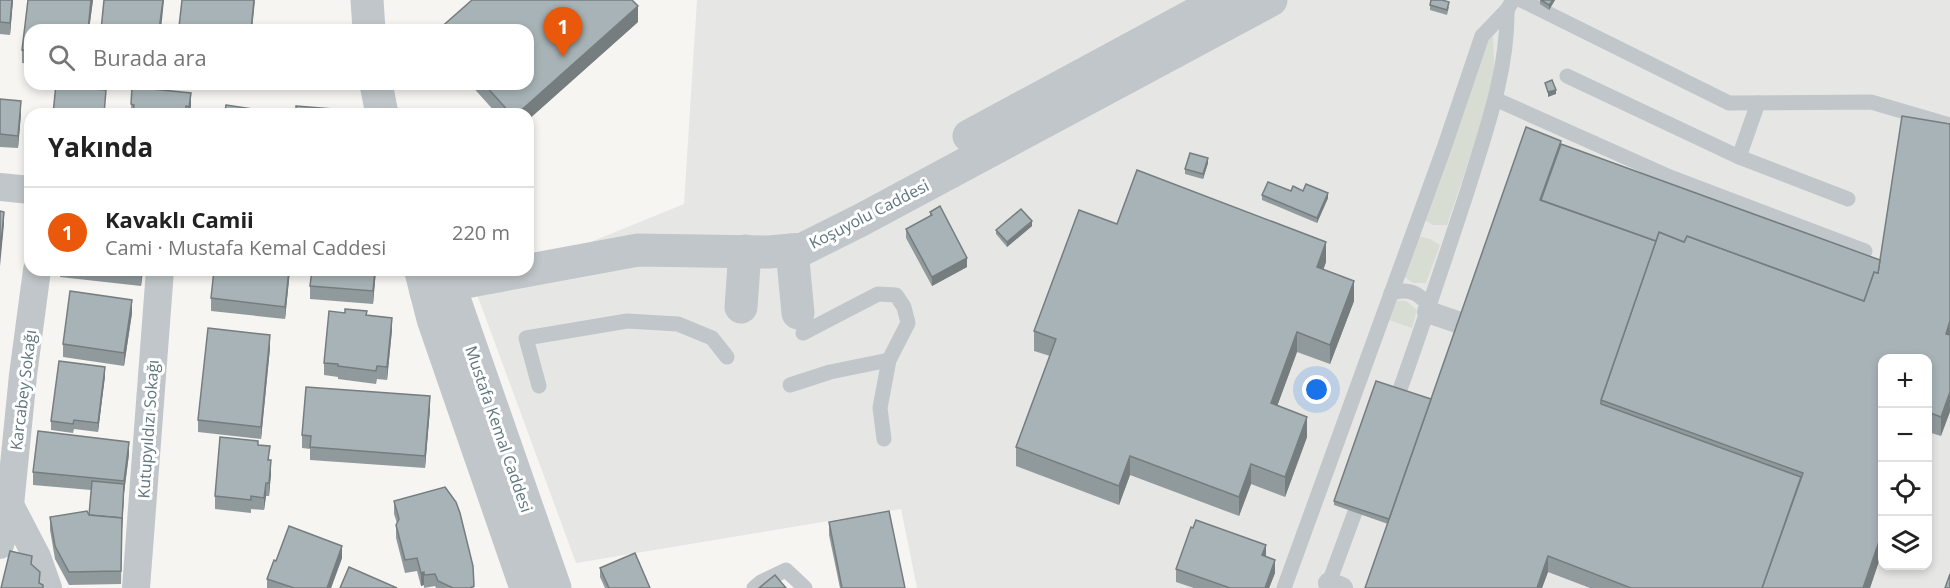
<!DOCTYPE html>
<html lang="tr">
<meta charset="utf-8">
<style>
:root{--surface:#fff;--page:#f2f2f2;--text:#222;--muted:#767676;--line:#e0e0e0;--accent:#ea580c}
body{margin:0;font-family:"Open Sans",sans-serif;background:var(--page);color:var(--text)}
.controls{position:absolute;right:18px;bottom:18px;display:grid;overflow:hidden;border-radius:12px;box-shadow:0 3px 9px #0003}
.controls button{width:54px;height:54px;display:grid;place-items:center;padding:0;border:0;border-bottom:2px solid var(--line);background:var(--surface);color:var(--text);font:30px sans-serif}
.you{position:absolute;left:1317px;top:390px;width:21px;height:21px;margin:-15px;border:4px solid #fff;border-radius:50%;background:#1a73e8;box-shadow:0 0 0 9px #1a73e833}
.badge{display:grid;place-items:center;width:39px;height:39px;border-radius:50%;background:var(--accent);color:#fff;font-size:20px;font-weight:700}
.pin{position:absolute;translate:-50% -50px;filter:drop-shadow(0 2px 3px #0008)}
.pin::after{content:'';position:absolute;top:32px;width:21px;height:18px;background:inherit;clip-path:polygon(0 0,100% 0,50% 100%)}
.list{margin:0;padding:0;list-style:none}
h2{display:flex;justify-content:space-between;align-items:center;height:78px;margin:0;padding:0 24px;font-size:26px}
h2 small{font-size:20px;font-weight:400;color:var(--muted)}
.list li{display:grid;grid-template-columns:39px 1fr auto;gap:18px;align-items:center;box-sizing:border-box;height:90px;padding:0 24px;border-top:2px solid var(--line)}
.list b{display:block;font-size:22px;white-space:nowrap}
.list p{margin:0;font-size:20px;white-space:nowrap;color:var(--muted)}
.list em{font-size:20px;font-style:normal;color:var(--muted)}
.icon{flex:none;width:33px;height:33px;fill:none;stroke:currentColor;stroke-width:2;stroke-linecap:round;stroke-linejoin:round}
.map{position:relative;flex:none;width:1950px;height:588px;overflow:hidden}
.search{position:absolute;background:var(--surface);box-shadow:0 3px 9px #0003;left:24px;top:24px;width:510px;height:66px;display:flex;align-items:center;gap:15px;box-sizing:border-box;padding:0 21px;border-radius:18px;color:var(--muted);font-size:22px}
.panel{position:absolute;background:var(--surface);box-shadow:0 3px 9px #0003;left:24px;top:108px;width:510px;height:168px;border-radius:18px}
.map>svg:first-child{display:block}
.built{fill:#e6e7e5;fill-rule:evenodd}
.green{fill:#d8ddd3}
.lines{fill:none;stroke-linecap:round;stroke-linejoin:round}
.service{stroke:#c0c6c9;stroke-width:15}
.pedestrian{stroke:#c0c6c9;stroke-width:22}
.minor{stroke:#c0c6c9;stroke-width:28}
.tertiary{stroke:#c0c6c9;stroke-width:33}
.wall{fill:#909a9d}
.shaded-wall{fill:#757d7f}
.building{fill:#a7b3b6;stroke:#757d7f;stroke-width:1.5}
.labels{text-anchor:middle;dominant-baseline:central;stroke-width:6;stroke-linejoin:round;paint-order:stroke}
.street-label{font-size:16px;fill:#5f767f;stroke:#fff}
</style>
<div class="map">
<svg width="1950" height="588" viewBox="0 0 1950 588">
<rect width="100%" height="100%" fill="#f6f5f2"/>
<path class="built" d="M697 0H1950V588H917L901 509 576 563 475 289 684 204ZM1882 358H1928V566H1882Z"/>
<g class="green">
<path d="M1489 36 1493 37 1495 83 1447 225H1433L1423 219Z"/>
<path d="M1418 236 1430 239 1440 245 1426 283H1413L1403 276Z"/>
<path d="M1394 300 1406 301 1417 310 1412 328 1386 319Z"/>
</g>
<g class="lines">
<g class="service">
<path d="M1521 0 1729 103 1871 102 1950 125"/>
<path d="M1567 76 1739 157 1848 199"/>
<path d="M1495 99 1670 177 1865 251"/>
<path d="M1739 157 1758 103"/>
<path d="M1391 293C1409 288 1418 292 1430 307"/>
<path d="M803 333 878 294 896 295 904 307 908 323 889 360 880 408 884 439"/>
<path d="M790 385 830 372 889 360"/>
<path d="M539 386 526 338 627 321 678 324 712 338 727 357"/>
<path d="M1393 409C1419 337 1443 265 1467 192 1485 133 1508 72 1507 10"/>
<path d="M754 588 761 582 786 570 805 588"/>
<path d="M1284 588 1444 148 1482 36 1507 10 1513 0"/>
<path d="M1327 588 1362 493"/>
</g>
<g class="pedestrian">
<path d="M1428 312 1463 324"/>
<path d="M1329 583 1342 588"/>
</g>
<g class="minor">
<path d="M0 187 30 190"/>
<path d="M3 501 10 505 37 557 48 588"/>
<path d="M0 545 10 505 23 375 37 270"/>
<path d="M136 588 160 270"/>
</g>
<g class="tertiary">
<path d="M367 0 369 30"/>
<path d="M376 84 382 114"/>
<path d="M969 136 1221 0"/>
<path d="M792 250 798 313"/>
<path d="M444 270 555 588"/>
<path d="M421 272 433 319 526 588"/>
<path d="M426 292 449 285 638 250 769 252 803 249 861 220 1271 0"/>
<path d="M741 307 745 251"/>
</g>
</g>
<g class="wall">
<path d="M0 0H13L10 35 0 34Z"/>
<path d="M28 0H93L89 30H30V64L22 63V50Z"/>
<path d="M1540 0H1555L1549 10 1540 4Z"/>
<path d="M1430 5 1449 7 1447 15 1430 10Z"/>
<path d="M638 22 528 120V114H497L470 84H528Z"/>
<path d="M202 84H246V89Z"/>
<path d="M0 99 21 114 18 148 0 147Z"/>
<path d="M131 104 191 106 190 114H131Z"/>
<path d="M1950 124 1941 436 1928 432V358H1882V552L1870 588H1590L1548 572 1542 588H1365L1388 524 1334 505V501L1431 399 1561 144 1880 260Z"/>
<path d="M1208 163 1203 179 1185 174V169Z"/>
<path d="M1303 191 1328 198 1317 223 1262 200V195Z"/>
<path d="M930 212 967 267 932 286 906 238V229L930 216Z"/>
<path d="M1117 224 1326 262 1323 270 1354 301 1330 364 1297 352 1277 406 1307 437 1285 497 1251 484 1239 516 1130 475 1119 505 1016 466V447L1050 356 1034 351V331Z"/>
<path d="M1032 226 1007 247 996 234V230Z"/>
<path d="M60 270H143L141 286 60 277Z"/>
<path d="M290 270 285 319 211 311V298Z"/>
<path d="M376 270 373 304 310 299V286Z"/>
<path d="M132 313 124 366 63 357V344Z"/>
<path d="M367 315 392 330 387 380 377 379 376 384 338 379V377L324 375V363Z"/>
<path d="M270 348 261 439 198 432V420Z"/>
<path d="M105 376 98 432 74 429 73 433 51 430V421Z"/>
<path d="M430 409 425 468 310 460V449L302 448V435Z"/>
<path d="M258 445 270 460 271 473 269 496H266L264 510 251 509V513L215 509V496Z"/>
<path d="M129 454 124 493 122 530 121 584 69 585 55 559 50 530V517L89 515 91 490 33 485V472Z"/>
<path d="M394 501 474 588H436L435 586 424 588V585L421 586 417 571 405 573 396 538V525L397 523 394 514Z"/>
<path d="M829 522 905 588H840L829 535Z"/>
<path d="M1266 557 1275 573 1269 588H1194L1176 582V569Z"/>
<path d="M342 558 331 588H267V579L276 561Z"/>
<path d="M600 568 650 588H605L600 577Z"/>
</g>
<g class="shaded-wall">
<path d="M12 0H13L10 35V23Z"/>
<path d="M91 0H93L89 30H88Z"/>
<path d="M163 0H164L161 30H159Z"/>
<path d="M254 0H255L252 30H251Z"/>
<path d="M1553 0H1555L1549 10V5Z"/>
<path d="M638 6V22L528 120V114H517Z"/>
<path d="M1556 90V94L1548 97V92Z"/>
<path d="M191 93V106L189 114V107Z"/>
<path d="M21 101V114L18 148V136Z"/>
<path d="M1208 158V163L1203 179V174Z"/>
<path d="M1328 193V198L1317 223V218Z"/>
<path d="M4 212V224L0 266V253Z"/>
<path d="M1032 221V226L1007 247V242Z"/>
<path d="M1326 242V262L1317 287V267Z"/>
<path d="M967 258V267L932 286V277Z"/>
<path d="M141 270H143L141 286Z"/>
<path d="M289 270H290L285 319V307Z"/>
<path d="M375 270H376L373 304V291Z"/>
<path d="M1354 281V301L1330 364V345Z"/>
<path d="M132 300V313L124 366V353Z"/>
<path d="M392 318V330L387 380V367Z"/>
<path d="M1950 321V341L1946 334Z"/>
<path d="M1297 332V352L1271 423V403Z"/>
<path d="M270 335V348L261 439V427Z"/>
<path d="M105 367V376L98 432V423Z"/>
<path d="M1950 392V412L1941 436V417Z"/>
<path d="M430 396V409L425 468V456Z"/>
<path d="M1307 417V437L1285 497V477Z"/>
<path d="M129 442V454L124 493 122 530 121 584 122 518V521L124 481Z"/>
<path d="M1130 456V475L1119 505V486Z"/>
<path d="M271 460V473L269 496V483Z"/>
<path d="M1251 464V484L1239 516V497Z"/>
<path d="M266 483V496L264 510V498Z"/>
<path d="M1882 533V552L1870 588H1863Z"/>
<path d="M1266 545V558L1262 555Z"/>
<path d="M342 546V558L331 588H327Z"/>
<path d="M1548 556V572L1542 588H1537Z"/>
<path d="M1275 560V573L1269 588H1265Z"/>
<path d="M424 572V585L421 586V573Z"/>
</g>
<g class="building">
<path d="M0 0H12L10 23 0 22Z"/>
<path d="M28 0H91L88 30H30V51L22 50Z"/>
<path d="M104 0H163L159 30H101Z"/>
<path d="M182 0H254L251 30H185V28L179 27Z"/>
<path d="M472 0H632L638 6 517 114H511L484 84H528V30H438Z"/>
<path d="M1431 0H1442L1449 2 1447 10 1430 5Z"/>
<path d="M1541 0H1553L1549 5Z"/>
<path d="M1552 80 1556 90 1548 92 1545 83Z"/>
<path d="M56 84 70 85V84H84L83 88 106 90 104 114H53Z"/>
<path d="M132 87 191 93 189 107 186 106 185 114H133L134 105 131 104Z"/>
<path d="M0 99 21 101 18 136 0 134Z"/>
<path d="M226 105 266 111 265 114H217L218 110 225 111Z"/>
<path d="M296 106 358 111V114H296Z"/>
<path d="M1902 116 1950 124V321L1946 334 1950 335V392L1941 417 1928 412V358H1882V533L1863 588H1762L1803 473 1601 400 1659 232 1684 242 1687 236 1864 301 1874 272 1878 273Z"/>
<path d="M1526 127 1561 141 1540 200 1656 241 1601 400V404L1801 477 1762 588H1631L1548 556 1537 588H1365Z"/>
<path d="M1561 144 1880 260 1878 273 1874 272 1864 301 1687 236 1684 242 1659 232 1656 241 1541 200Z"/>
<path d="M1190 153 1208 158 1203 174 1185 169Z"/>
<path d="M1137 170 1326 242 1317 267 1354 281 1330 345 1297 332 1271 403 1307 417 1285 477 1251 464 1239 497 1130 456 1119 486 1016 447 1056 339 1034 331 1079 210 1117 224Z"/>
<path d="M1268 182 1291 191 1293 186 1303 191 1306 184 1328 193 1317 218 1262 195Z"/>
<path d="M940 206 967 258 932 277 906 229 932 215 930 212Z"/>
<path d="M1021 209 1032 221 1007 242 996 230Z"/>
<path d="M0 211 4 212 0 253Z"/>
<path d="M110 270H141V274Z"/>
<path d="M214 270H289L285 307 211 298Z"/>
<path d="M312 270H375L373 291 310 286Z"/>
<path d="M70 291 132 300 124 353 63 344Z"/>
<path d="M345 309 367 311 366 315 392 318 387 367 377 366 376 371 338 366V364L324 363 329 311 345 313Z"/>
<path d="M208 328 270 335 261 427 198 420Z"/>
<path d="M59 361 105 367 98 423 74 420 73 424 51 421Z"/>
<path d="M1376 381 1431 399 1389 519 1334 501Z"/>
<path d="M306 387 430 396 425 456 310 447 311 436 302 435Z"/>
<path d="M38 431 129 442 124 481 33 472Z"/>
<path d="M220 437 258 441V445L270 446 268 460H271L269 483H266L264 498 251 496V500L215 496Z"/>
<path d="M92 481 124 484 122 521V518L89 515Z"/>
<path d="M445 487 456 502 460 513 473 566 474 586 470 588H453L438 581 435 574 424 575V572L421 573 417 558 405 560 396 525 399 519 394 501Z"/>
<path d="M87 511 89 515 122 518 121 571 69 572 55 546 50 517Z"/>
<path d="M889 511 905 588H842L829 522Z"/>
<path d="M1196 520 1266 545 1262 555 1275 560 1265 588H1230L1176 569 1191 527 1193 528Z"/>
<path d="M289 526 342 546 327 588H294L267 579 274 560 276 561Z"/>
<path d="M10 551 32 556 31 564 40 572 39 583 43 585V588H1Z"/>
<path d="M635 553 650 588H609L600 568Z"/>
<path d="M349 567 397 588H340Z"/>
<path d="M1950 574V588H1945Z"/>
<path d="M775 575 786 588H759Z"/>
</g>
<g class="labels">
<g class="street-label">
<text transform="translate(869 214) rotate(-27)">Koşuyolu Caddesi</text>
<text transform="translate(23 390) rotate(-83)">Karcabey Sokağı</text>
<text transform="translate(148 429) rotate(-86)">Kutupyıldızı Sokağı</text>
<text transform="translate(499 429) rotate(71)">Mustafa Kemal Caddesi</text>
</g>
</g>
</svg>
<div class="controls">
<button>+</button>
<button>−</button>
<button><svg class="icon" aria-label="locate" viewBox="0 0 24 24"><circle cx="12" cy="12" r="6"/><path d="M12 2v4M12 18v4M2 12h4M18 12h4"/></svg></button>
<button><svg class="icon" aria-label="layers" viewBox="0 0 24 24"><path d="M12 4l9 5-9 5-9-5zM3 14l9 5 9-5"/></svg></button>
</div>
<div class="you"></div>
<div class="pin badge" style="left:563px;top:57px">1</div>
<div class="search"><svg class="icon" aria-label="search" viewBox="0 0 24 24"><circle cx="10" cy="10" r="6"/><path d="M15 15l6 6"/></svg>Burada ara</div>
<section class="panel">
<h2>Yakında<small></small></h2>
<ul class="list">
<li><span class="badge">1</span><div><b>Kavaklı Camii</b><p>Cami · Mustafa Kemal Caddesi</p></div><em>220 m</em></li>
</ul>
</section>
</div>
